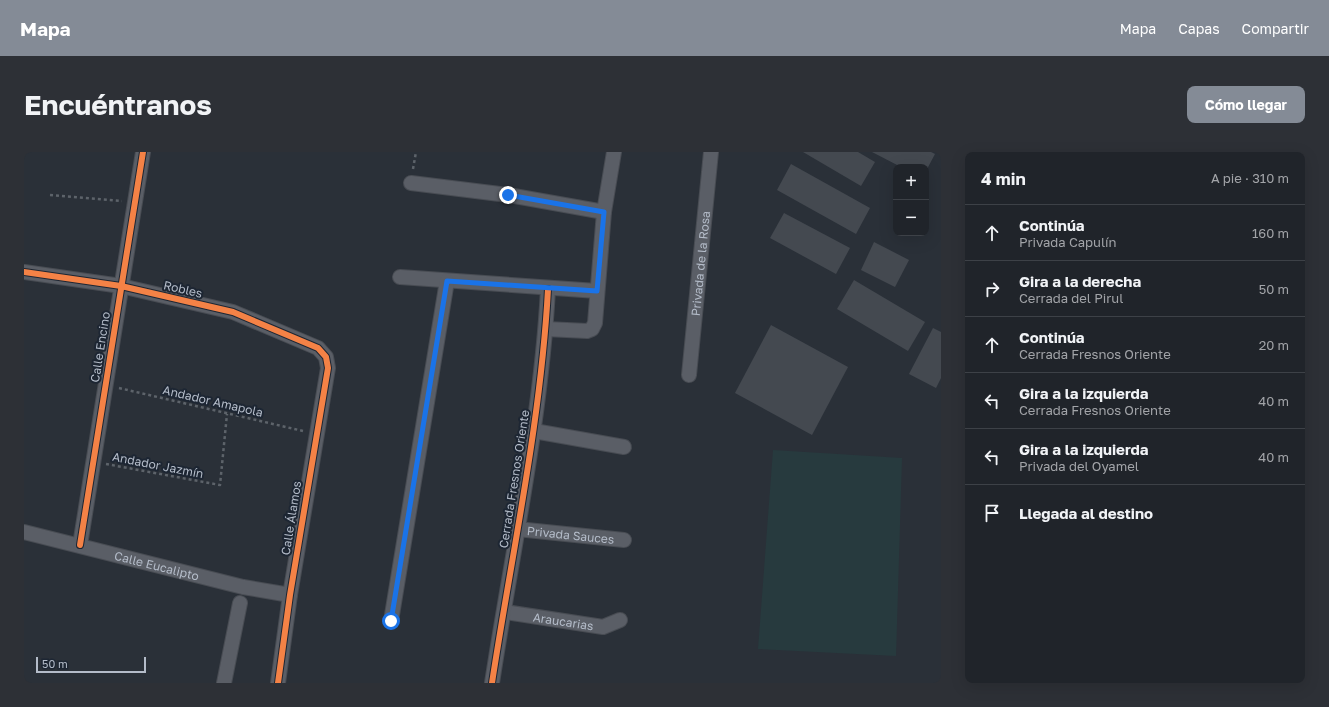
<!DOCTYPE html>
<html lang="es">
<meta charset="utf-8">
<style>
:root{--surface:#20242a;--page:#2d3036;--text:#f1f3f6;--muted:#a2a4a8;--line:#3d4147;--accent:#848b96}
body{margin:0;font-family:"Golos Text",sans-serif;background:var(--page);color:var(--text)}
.controls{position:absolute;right:12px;top:12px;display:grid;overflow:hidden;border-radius:8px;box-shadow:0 4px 16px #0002}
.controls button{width:36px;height:36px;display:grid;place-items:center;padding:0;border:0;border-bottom:1px solid var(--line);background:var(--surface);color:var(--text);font:20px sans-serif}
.scale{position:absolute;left:12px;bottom:10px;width:110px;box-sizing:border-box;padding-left:4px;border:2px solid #b4bcc9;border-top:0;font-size:11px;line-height:14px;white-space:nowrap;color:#b4bcc9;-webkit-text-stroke:3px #1d2633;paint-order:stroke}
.stop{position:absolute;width:12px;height:12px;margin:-9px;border:3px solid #1a73e8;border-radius:50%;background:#fff}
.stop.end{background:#1a73e8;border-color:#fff;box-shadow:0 1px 4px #0008}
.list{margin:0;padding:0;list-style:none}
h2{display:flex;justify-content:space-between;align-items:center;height:52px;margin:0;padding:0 16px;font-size:17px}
h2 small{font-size:13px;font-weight:400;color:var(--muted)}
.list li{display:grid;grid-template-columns:26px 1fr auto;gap:12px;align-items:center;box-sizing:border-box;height:56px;padding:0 16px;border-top:1px solid var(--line)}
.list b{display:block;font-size:15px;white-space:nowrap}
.list p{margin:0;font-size:13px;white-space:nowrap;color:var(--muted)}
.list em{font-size:13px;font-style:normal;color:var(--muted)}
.icon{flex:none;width:22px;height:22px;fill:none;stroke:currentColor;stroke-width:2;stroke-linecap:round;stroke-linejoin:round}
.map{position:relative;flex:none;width:917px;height:531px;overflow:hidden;border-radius:8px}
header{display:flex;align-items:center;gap:24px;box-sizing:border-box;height:56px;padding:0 20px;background:var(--accent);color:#fff}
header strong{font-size:19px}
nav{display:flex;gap:22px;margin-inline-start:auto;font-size:14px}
.intro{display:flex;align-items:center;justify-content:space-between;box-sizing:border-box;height:96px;padding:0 24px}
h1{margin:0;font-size:28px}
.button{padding:10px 18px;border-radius:8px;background:var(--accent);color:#fff;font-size:14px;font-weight:700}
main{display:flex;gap:24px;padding:0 24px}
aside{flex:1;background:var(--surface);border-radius:8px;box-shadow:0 4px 16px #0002}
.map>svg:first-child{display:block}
.green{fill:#273a3e}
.building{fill:#444950}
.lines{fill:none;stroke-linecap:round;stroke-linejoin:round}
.street-casing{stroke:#484c53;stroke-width:16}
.path{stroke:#5d636a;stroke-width:2.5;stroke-dasharray:3 3;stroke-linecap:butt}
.street{stroke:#5a5e66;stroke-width:14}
.cycleway-casing{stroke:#1d2633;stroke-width:8}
.cycleway{stroke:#f48246;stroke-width:6}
.route{stroke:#1a73e8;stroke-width:5}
.labels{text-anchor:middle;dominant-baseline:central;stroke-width:4;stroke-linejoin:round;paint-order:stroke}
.street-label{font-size:12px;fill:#b4bcc9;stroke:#1d2633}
</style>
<header>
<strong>Mapa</strong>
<nav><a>Mapa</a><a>Capas</a><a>Compartir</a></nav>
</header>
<div class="intro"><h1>Encuéntranos</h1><a class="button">Cómo llegar</a></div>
<main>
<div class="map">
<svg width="917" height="531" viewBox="0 0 917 531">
<rect width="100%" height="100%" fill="#2a3038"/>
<path class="green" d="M749 298 878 306 872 504 734 497Z"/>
<g class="building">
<path d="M779 0H834L851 10 837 34Z"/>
<path d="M848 0H907L911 2 902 19V15H877Z"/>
<path d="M767 12 846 56 832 82 753 38Z"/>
<path d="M760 61 826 96 812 122 746 86Z"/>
<path d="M850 90 885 108 871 135 837 118Z"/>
<path d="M830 128 901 170 884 199 813 157Z"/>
<path d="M747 173 824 215 788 283 711 241Z"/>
<path d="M909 176 917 180V226L912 236 885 222Z"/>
</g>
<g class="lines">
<defs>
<g id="street">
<path d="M387 31 484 43 580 60"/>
<path d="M0 120 97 134 209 160 294 196 302 205 304 216 266 443 254 531"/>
<path d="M376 125 573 139"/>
<path d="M522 177 563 179 568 177 571 171 580 60 590 0"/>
<path id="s1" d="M665 223 687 0"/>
<path d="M510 279 600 295"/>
<path id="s2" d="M493 377 600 388"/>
<path id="s3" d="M0 380 219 435 266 443"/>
<path d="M56 393 119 0"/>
<path id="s4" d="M481 460 579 475 596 468"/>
<path d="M367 469 423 129"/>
<path d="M200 531 216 451"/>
<path d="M468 531C488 400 517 269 524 137"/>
</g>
</defs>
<use href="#street" class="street-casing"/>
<g class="path">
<path d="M389 17 392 0"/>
<path d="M26 43 98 49"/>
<path d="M95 236 279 279"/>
<path d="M82 312 196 333 203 262"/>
</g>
<use href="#street" class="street"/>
<defs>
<g id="cycleway">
<path d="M0 120 97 134 209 160 294 196 302 205 304 216 266 443 254 531"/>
<path d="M56 393 119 0"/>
<path d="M468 531C488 400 517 269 524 137"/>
</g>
</defs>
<use href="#cycleway" class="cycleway-casing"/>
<use href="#cycleway" class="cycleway"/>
</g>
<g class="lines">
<path class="route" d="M367 469 423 129 573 139 580 60 484 43"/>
</g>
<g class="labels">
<g class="street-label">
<text stroke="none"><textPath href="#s1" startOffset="112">Privada de la Rosa</textPath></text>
<text transform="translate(159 137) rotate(13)">Robles</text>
<text transform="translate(76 195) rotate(-81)">Calle Encino</text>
<text transform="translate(189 249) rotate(13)">Andador Amapola</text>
<text transform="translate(134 313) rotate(11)">Andador Jazmín</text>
<text transform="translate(490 327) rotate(-81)">Cerrada Fresnos Oriente</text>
<text transform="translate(267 366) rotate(-81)">Calle Álamos</text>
<text stroke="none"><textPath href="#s2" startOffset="54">Privada Sauces</textPath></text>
<text stroke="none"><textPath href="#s3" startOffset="137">Calle Eucalipto</textPath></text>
<text stroke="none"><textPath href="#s4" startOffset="59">Araucarias</textPath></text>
</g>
</g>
</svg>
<div class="controls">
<button>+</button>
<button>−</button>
</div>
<div class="scale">50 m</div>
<div class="stop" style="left:367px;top:469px"></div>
<div class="stop end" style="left:484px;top:43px"></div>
</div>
<aside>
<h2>4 min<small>A pie · 310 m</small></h2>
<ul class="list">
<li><svg class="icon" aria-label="ahead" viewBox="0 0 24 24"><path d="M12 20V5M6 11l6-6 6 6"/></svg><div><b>Continúa</b><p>Privada Capulín</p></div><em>160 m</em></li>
<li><svg class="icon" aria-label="right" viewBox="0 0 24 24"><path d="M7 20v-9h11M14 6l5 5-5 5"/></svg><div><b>Gira a la derecha</b><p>Cerrada del Pirul</p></div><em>50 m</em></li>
<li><svg class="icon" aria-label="ahead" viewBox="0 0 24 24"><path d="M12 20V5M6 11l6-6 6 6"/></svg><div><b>Continúa</b><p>Cerrada Fresnos Oriente</p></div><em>20 m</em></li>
<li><svg class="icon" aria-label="left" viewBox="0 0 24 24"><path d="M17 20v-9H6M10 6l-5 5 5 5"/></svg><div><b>Gira a la izquierda</b><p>Cerrada Fresnos Oriente</p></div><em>40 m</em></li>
<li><svg class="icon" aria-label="left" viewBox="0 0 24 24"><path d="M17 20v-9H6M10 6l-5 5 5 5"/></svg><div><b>Gira a la izquierda</b><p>Privada del Oyamel</p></div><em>40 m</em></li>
<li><svg class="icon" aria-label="arrive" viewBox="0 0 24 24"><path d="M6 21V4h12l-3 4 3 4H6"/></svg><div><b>Llegada al destino</b></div></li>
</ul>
</aside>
</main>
